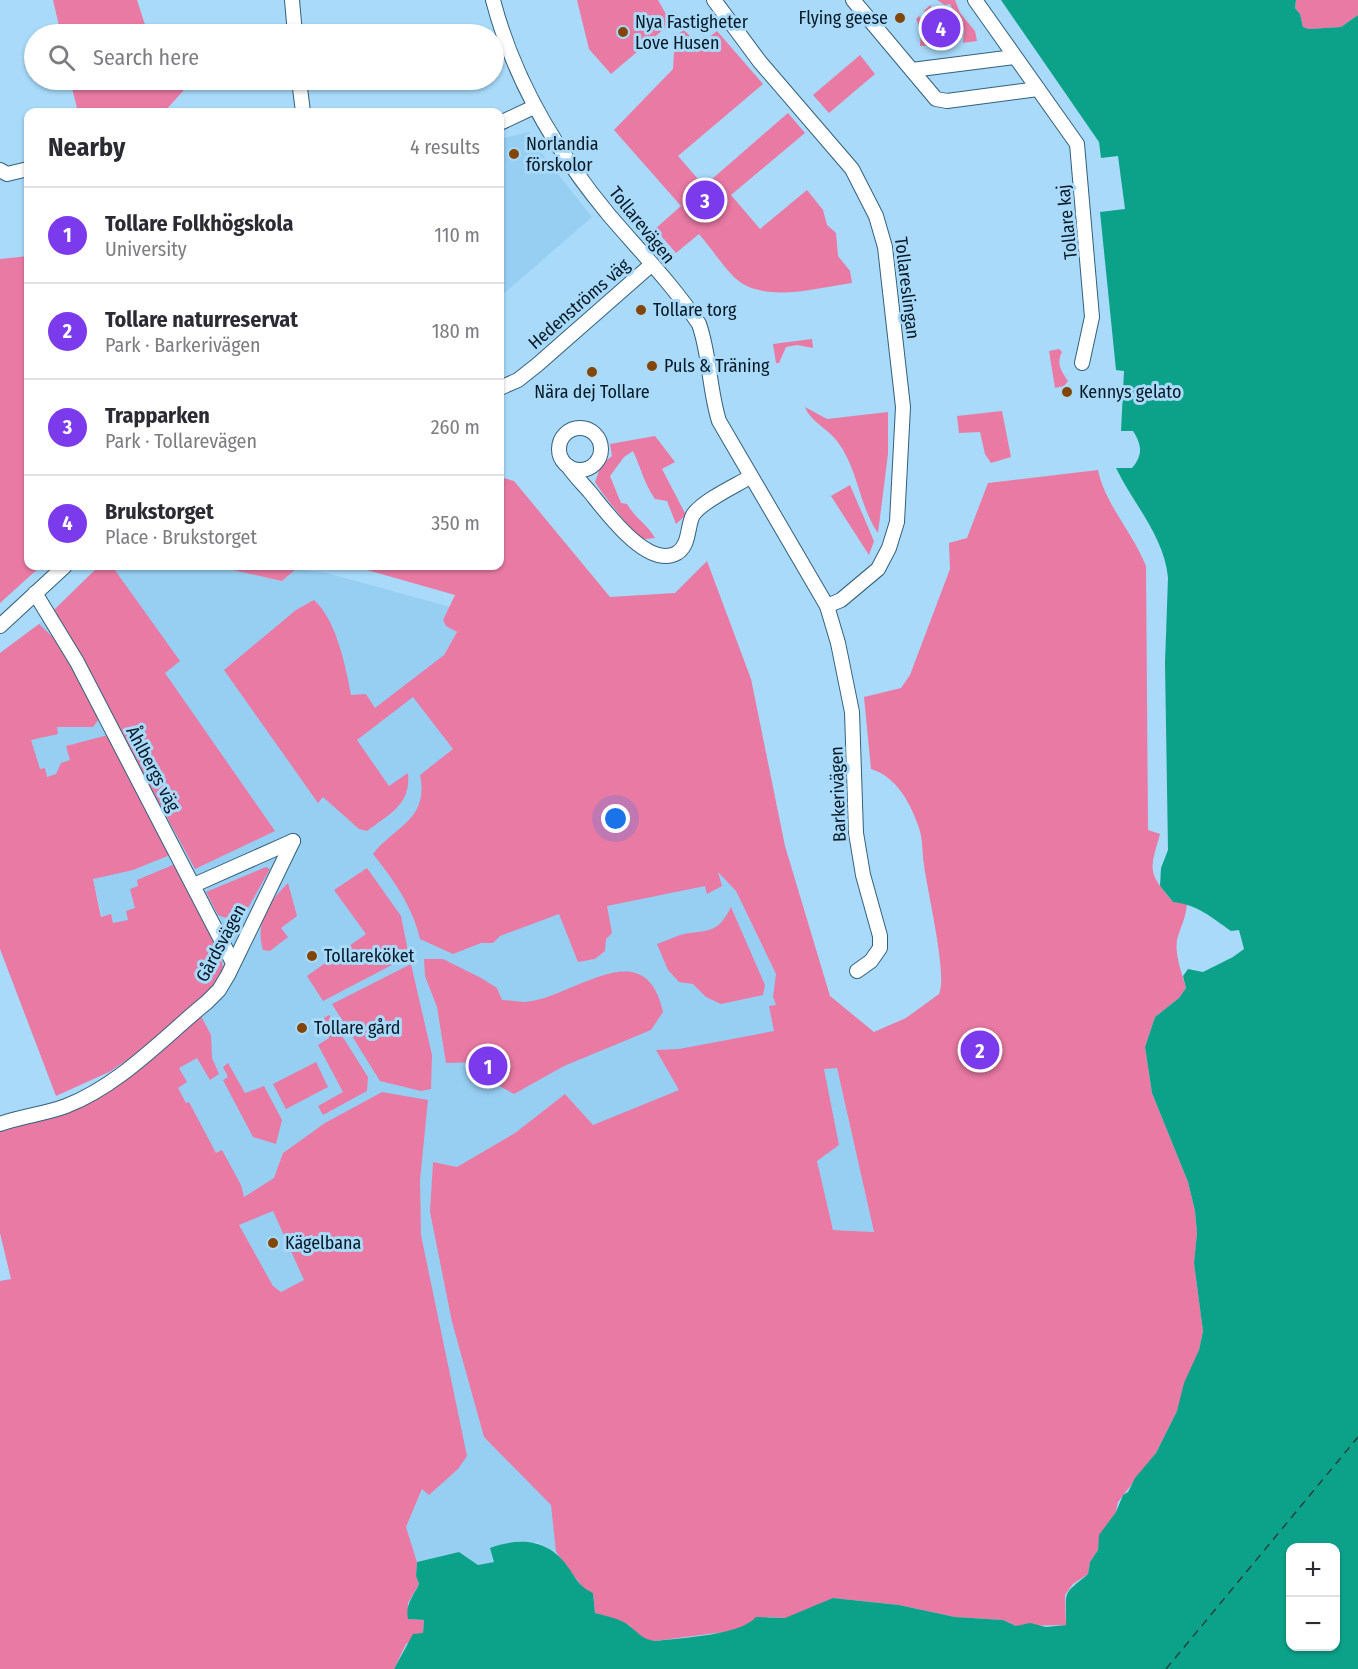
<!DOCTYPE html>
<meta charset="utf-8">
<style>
:root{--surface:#fff;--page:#f7f7f7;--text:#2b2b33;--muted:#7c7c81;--line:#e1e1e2;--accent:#7c3aed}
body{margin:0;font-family:"Fira Sans Condensed",sans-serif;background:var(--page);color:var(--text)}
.controls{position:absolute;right:18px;bottom:18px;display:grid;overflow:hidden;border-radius:12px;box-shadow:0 2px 4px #0004}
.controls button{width:54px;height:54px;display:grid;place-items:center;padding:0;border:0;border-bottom:2px solid var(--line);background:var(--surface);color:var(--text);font:30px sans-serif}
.you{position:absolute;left:616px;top:819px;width:21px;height:21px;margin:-15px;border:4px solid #fff;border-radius:50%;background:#1a73e8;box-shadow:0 0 0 9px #1a73e833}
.badge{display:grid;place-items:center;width:39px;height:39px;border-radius:50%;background:var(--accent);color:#fff;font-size:20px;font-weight:700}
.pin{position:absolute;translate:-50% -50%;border:3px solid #fff;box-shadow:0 2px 6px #0006}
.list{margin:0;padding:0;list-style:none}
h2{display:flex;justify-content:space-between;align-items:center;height:78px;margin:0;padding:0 24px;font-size:26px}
h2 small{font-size:20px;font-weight:400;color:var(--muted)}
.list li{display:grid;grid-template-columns:39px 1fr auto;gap:18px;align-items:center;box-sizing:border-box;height:96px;padding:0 24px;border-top:2px solid var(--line)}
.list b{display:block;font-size:22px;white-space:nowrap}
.list p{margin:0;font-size:20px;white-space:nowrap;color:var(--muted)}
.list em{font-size:20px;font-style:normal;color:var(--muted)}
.icon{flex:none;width:33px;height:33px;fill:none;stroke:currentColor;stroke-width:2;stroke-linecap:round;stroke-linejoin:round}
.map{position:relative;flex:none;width:1358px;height:1669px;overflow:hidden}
.search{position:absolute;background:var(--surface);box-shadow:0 2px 4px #0004;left:24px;top:24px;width:480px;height:66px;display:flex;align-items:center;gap:15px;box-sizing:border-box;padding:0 21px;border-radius:33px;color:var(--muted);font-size:22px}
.panel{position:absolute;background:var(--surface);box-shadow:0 2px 4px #0004;left:24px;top:108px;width:480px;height:462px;border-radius:12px}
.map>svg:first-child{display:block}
.built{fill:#97cff3}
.green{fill:#e97aa4;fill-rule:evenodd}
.water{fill:#0ca28a;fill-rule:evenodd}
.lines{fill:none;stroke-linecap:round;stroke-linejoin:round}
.ferry{stroke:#28433d;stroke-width:1.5;stroke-dasharray:8 6;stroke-linecap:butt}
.minor-casing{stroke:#33607c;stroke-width:16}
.minor{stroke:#fff;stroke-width:14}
.poi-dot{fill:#834504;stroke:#a9dafa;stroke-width:2}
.labels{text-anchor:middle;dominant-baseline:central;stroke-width:6;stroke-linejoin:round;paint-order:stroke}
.poi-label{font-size:18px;fill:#061925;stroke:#a9dafa;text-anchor:start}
.street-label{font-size:18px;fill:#061925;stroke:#a9dafa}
</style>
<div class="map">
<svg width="1358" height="1669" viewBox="0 0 1358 1669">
<rect width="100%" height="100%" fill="#a9dafa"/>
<g class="built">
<path d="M529 132 543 155 592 217 500 297V139Z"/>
<path d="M99 566H215L282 581 296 569 327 573 450 607 443 620 446 626 457 632 444 654 701 854 736 891 776 974 834 1055 874 1232 833 1230 817 1161 698 1083 593 1125 565 1094 515 1133 457 1167 433 1162 431 1212 452 1322 484 1437 552 1505 556 1552 537 1542 494 1562 478 1565 459 1552 417 1562 406 1527 423 1488 304 1280 281 1292 273 1286 238 1225 150 1088 135 1055 93 879 36 780 0 653 39 624Z"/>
</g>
<g class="green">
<path d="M53 0H137L148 34H61Z"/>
<path d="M577 0H658L671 23 611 74 589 49Z"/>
<path d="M937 0H955L960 13 975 31 977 41 963 43 964 29 950 4 945 5Z"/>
<path d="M1296 0H1358V15L1341 27 1309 29 1303 27 1300 14 1295 8Z"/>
<path d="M930 5 938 20 953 34 954 43 942 44 941 29 924 11Z"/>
<path d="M919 16 926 25 933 45 920 46 921 30 916 19Z"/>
<path d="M684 30 699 45 717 31 763 84 678 156 704 186 788 113 805 133 731 195 760 229 807 190 823 210 827 225 836 233 838 256 850 271 852 283C815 288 764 304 735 278 722 265 711 248 699 234L676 253 655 229 681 206 614 130 673 69 675 36Z"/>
<path d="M860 55 875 74 829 113 813 95Z"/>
<path d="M70 80H193L164 112H78Z"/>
<path d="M28 256V566H41L0 603V259Z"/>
<path d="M812 339 813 348 797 345 786 347 779 363H776L773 344Z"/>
<path d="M1059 349 1062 352C1056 362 1061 372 1068 381L1064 386 1055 388 1049 351Z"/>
<path d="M805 407 827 419 888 412V454L878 533C859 506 858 468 837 441 828 429 810 421 805 407Z"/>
<path d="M1002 411 1011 457 991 463 985 454 980 432 959 433 957 416Z"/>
<path d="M655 436 675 462 662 469 686 515 676 524 667 501 655 499C644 483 641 468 633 451L624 457 610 476 621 503 627 504C635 518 647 524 655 538 652 538 644 540 641 538 633 533 600 491 595 482L601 465 612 456 610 444Z"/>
<path d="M1098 470C1105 504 1133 533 1146 566L1148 830 1160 834C1149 872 1148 872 1173 902L1187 903C1186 917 1182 924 1178 936 1173 952 1182 973 1186 988L1179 998 1155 1017 1145 1047 1152 1093 1188 1182 1195 1211 1197 1233 1194 1263 1203 1331 1199 1350 1177 1411 1156 1453 1118 1502 1116 1512 1100 1535 1098 1550 1090 1562 1088 1574 1073 1584 1065 1595 1066 1625 1016 1626 1003 1620 955 1617 899 1605 833 1598 799 1614 785 1618 768 1617 732 1631 655 1641 642 1639 629 1625 595 1613 593 1593 584 1589 556 1552 551 1505 484 1437 452 1322 430 1212 433 1162 457 1167 515 1133 565 1094 593 1125 679 1090 656 1050 679 1049 774 1031 769 1006 776 1005 773 997 776 974 736 891 718 872 722 886 707 894 705 886 607 906 612 933 606 939 605 951 595 959 578 962 559 914 500 936 493 943H481L453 954 420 939C413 907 393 879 373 854 396 825 429 820 420 775L453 749 413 697 357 740 389 786 408 773C411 805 390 813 367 831L359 829 323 797 318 803 224 670 296 610 314 600C336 619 346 667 351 695L366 694 375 708 444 655 457 632 446 626 443 620 455 595 353 566H500V477L514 481 610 597 675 593 707 561 751 679 785 846 830 996 874 1032 906 1018 939 994C948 976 927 890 924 865 922 854 923 839 919 828 911 804 897 777 871 769L864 697 901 688 910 675 950 569 949 543 967 538 988 483ZM837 1068 874 1232 833 1230 817 1161 839 1145 824 1069Z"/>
<path d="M850 485 874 541 869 555 831 496Z"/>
<path d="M99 566H112L180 661 165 673 275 831 195 869 54 610Z"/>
<path d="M215 566H283L296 569 282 581Z"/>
<path d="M39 624 59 643 99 719 93 727H57L58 734 31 740 40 769 45 768 47 777 56 774 61 763 70 760 66 746 108 735 170 855 133 870 93 879 101 917 111 914 113 923 128 920 126 911 135 908 130 889 138 886 137 880 175 864 219 951 224 970 219 983 135 1055 109 1072 56 1096 0 949V653Z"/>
<path d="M266 867 270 869 245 913 231 920 218 915 206 892Z"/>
<path d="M367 868 401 916 409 956 323 1001 307 976 366 934 334 890Z"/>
<path d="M288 883 297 916 281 928 288 937 270 951 263 950C255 922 268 903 288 883Z"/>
<path d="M731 907 765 985 763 995 721 1004 706 997 693 984 679 982 668 970 657 944C666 941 675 936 684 934 710 930 718 933 731 907Z"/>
<path d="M424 959H443L481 978 497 988 502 1000C509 1000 518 1002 525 1002 572 999 645 929 663 1012L651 1030 564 1066 514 1094 485 1078 481 1062 446 1063 437 1007 425 976Z"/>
<path d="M411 964 432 1055 431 1089 421 1091 380 1081 332 1004Z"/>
<path d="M200 1014 211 1035 212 1058 219 1074 210 1080 197 1058 179 1068 187 1082 178 1088 186 1103 189 1102 216 1153 222 1150 241 1185 244 1197 274 1178 283 1153 325 1123 382 1092 428 1100 420 1180 421 1235 467 1456 458 1469 429 1495 422 1489 406 1527 417 1562 416 1576 419 1584 408 1603V1619L424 1620 423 1634 406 1644 394 1669H0V1281L11 1279 0 1233V1132L87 1104ZM273 1211 304 1280 281 1292 273 1286 239 1225Z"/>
<path d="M329 1015 368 1077 367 1091 323 1115 318 1106 343 1092 318 1045 329 1038 322 1019Z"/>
<path d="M316 1062 328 1087 286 1109 273 1084Z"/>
<path d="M228 1063 245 1093 264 1086 282 1120 276 1144 253 1137 223 1080 228 1077 223 1067Z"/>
</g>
<path class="water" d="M1001 0H1296L1295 8 1300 14 1303 27 1309 29 1341 27 1358 15V1669H394L413 1634 423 1633 424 1620 408 1619C405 1604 413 1597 419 1584L416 1576 417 1562 459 1552 478 1565 494 1562 490 1548C519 1537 549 1539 568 1567 576 1578 579 1587 593 1593L595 1613C606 1616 618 1618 627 1624 638 1632 641 1639 655 1641 681 1638 741 1635 756 1617L785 1618 833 1598 899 1605 955 1617 1003 1620 1016 1626 1030 1623 1046 1627 1066 1625C1067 1590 1060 1597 1088 1574L1090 1562 1098 1550 1099 1535 1116 1512 1123 1495 1128 1492 1135 1478 1156 1453 1177 1411 1184 1383 1199 1350 1203 1331 1194 1263 1197 1233 1195 1211 1188 1182 1152 1093 1145 1047 1155 1017 1179 998 1186 988 1183 976 1188 969 1203 972 1233 957 1244 949 1239 930 1231 931C1211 917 1198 905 1173 902L1160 886 1161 868 1168 850 1165 663 1168 578C1165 538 1133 503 1116 468H1132C1143 455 1142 445 1133 431H1121L1124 371 1116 370 1100 212 1125 209 1118 156 1101 158 1099 142ZM1290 1548H1336V1646H1290Z"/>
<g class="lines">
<path class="ferry" d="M1166 1669 1358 1437"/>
<defs>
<g id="minor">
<path d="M292 0 295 34"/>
<path d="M493 0C514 81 556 151 609 215 639 250 673 285 699 324 710 355 709 389 719 421L827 606 838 643 852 712 856 833 863 875 880 936V948L871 961 857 971"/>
<path d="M714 0 760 62 852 169 876 216 885 247 903 407 897 522 889 548 878 569 841 600 827 606"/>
<path d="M853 0 936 99 947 101 1038 89"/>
<path d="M975 0 1077 144 1092 317 1082 363"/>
<path d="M912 70 1014 57"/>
<path d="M299 80 303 112"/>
<path d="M500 123 534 107"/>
<path d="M0 170 7 174 28 169"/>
<path d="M500 388 518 380 537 365 651 265"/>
<circle cx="580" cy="449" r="21"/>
<path d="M568 466C574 475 582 483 589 491 604 509 647 570 677 553 690 545 687 526 693 515 702 501 735 486 750 477"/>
<path d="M35 593 77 662 233 963"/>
<path d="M0 626 65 566"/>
<path d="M194 885 293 841"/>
<path d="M0 1124C22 1116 45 1114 66 1106 120 1085 163 1038 207 1002L219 990 228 975 293 841"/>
</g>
</defs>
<use href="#minor" class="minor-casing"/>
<use href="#minor" class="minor"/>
</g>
<g class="poi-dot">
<circle cx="900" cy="18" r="6"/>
<circle cx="623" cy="32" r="6"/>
<circle cx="514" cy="154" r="6"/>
<circle cx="641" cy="310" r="6"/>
<circle cx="652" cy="366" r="6"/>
<circle cx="592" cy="372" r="6"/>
<circle cx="1067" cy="392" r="6"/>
<circle cx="312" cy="956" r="6"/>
<circle cx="302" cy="1028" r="6"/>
<circle cx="273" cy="1243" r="6"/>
</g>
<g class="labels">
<g class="poi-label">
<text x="888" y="18" text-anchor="end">Flying geese</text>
<text x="635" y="22">Nya Fastigheter<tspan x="635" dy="21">Love Husen</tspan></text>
<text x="526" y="144">Norlandia<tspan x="526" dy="21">förskolor</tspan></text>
<text x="653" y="310">Tollare torg</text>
<text x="664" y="366">Puls &amp; Träning</text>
<text x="592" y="392" text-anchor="middle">Nära dej Tollare</text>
<text x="1079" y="392">Kennys gelato</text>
<text x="324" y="956">Tollareköket</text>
<text x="314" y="1028">Tollare gård</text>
<text x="285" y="1243">Kägelbana</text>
</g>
<g class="street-label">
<text transform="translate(1067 222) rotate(-96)">Tollare kaj</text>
<text transform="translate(642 225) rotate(51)">Tollarevägen</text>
<text transform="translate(907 288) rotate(83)">Tollareslingan</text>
<text transform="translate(579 304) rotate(-41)">Hedenströms väg</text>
<text transform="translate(153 769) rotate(62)">Åhlbergs väg</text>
<text transform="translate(838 794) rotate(-92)">Barkerivägen</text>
<text transform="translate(221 943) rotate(-62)">Gårdsvägen</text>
</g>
</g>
</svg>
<div class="controls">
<button>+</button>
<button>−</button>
</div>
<div class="you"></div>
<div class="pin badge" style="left:488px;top:1066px">1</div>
<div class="pin badge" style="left:980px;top:1050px">2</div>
<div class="pin badge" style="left:705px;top:200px">3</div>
<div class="pin badge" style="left:941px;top:28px">4</div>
<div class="search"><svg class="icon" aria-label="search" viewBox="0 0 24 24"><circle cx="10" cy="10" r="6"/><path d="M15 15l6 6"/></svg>Search here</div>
<section class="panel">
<h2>Nearby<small>4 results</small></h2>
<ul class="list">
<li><span class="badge">1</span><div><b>Tollare Folkhögskola</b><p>University</p></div><em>110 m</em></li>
<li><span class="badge">2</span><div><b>Tollare naturreservat</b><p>Park · Barkerivägen</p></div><em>180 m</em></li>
<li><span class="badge">3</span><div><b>Trapparken</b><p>Park · Tollarevägen</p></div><em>260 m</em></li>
<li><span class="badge">4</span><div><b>Brukstorget</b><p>Place · Brukstorget</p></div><em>350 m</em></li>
</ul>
</section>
</div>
